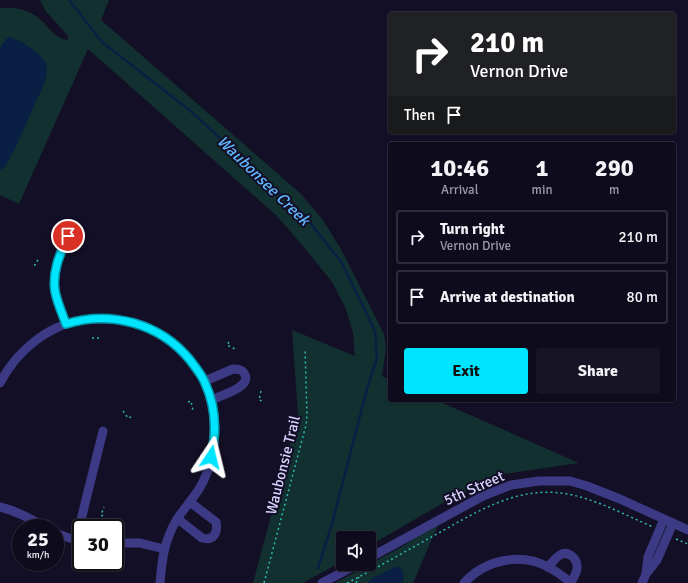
<!DOCTYPE html>
<html lang="en">
<head>
<meta charset="utf-8">
<style>
  body { margin:0; font-family:Signika,sans-serif; background:#171425; color:#f1f3f6; height:100vh; display:flex; flex-direction:column; font-size:15px; white-space:nowrap }
  * { box-sizing:border-box; margin:0 }
  p { font-size:13px; color:#9b9ba3 }
  .icon { flex:none; width:22px; height:22px; fill:none; stroke:currentColor; stroke-width:2; stroke-linecap:round; stroke-linejoin:round }
  .map { position:relative; flex:1; overflow:hidden }
  .drawer { position:absolute; left:388px; top:142px; width:288px; height:260px; display:flex; flex-direction:column; background:#0e0b1c; border-radius:4px; box-shadow:0 1px 3px #0004,0 0 0 1px #2e2b3b }
  .drawer>* { flex:none }
  .banner { position:absolute; left:388px; top:12px; width:288px; height:122px; border-radius:4px; box-shadow:0 1px 3px #0004,0 0 0 1px #2e2b3b; background:#202124; color:#fff; overflow:hidden }
  .tools { position:absolute; left:336px; top:531px; display:grid; gap:8px }
  .tools a { display:grid; place-items:center; width:40px; height:40px; border-radius:4px; background:#0e0b1c; box-shadow:0 1px 3px #0004,0 0 0 1px #2e2b3b; font-size:20px }
  .speed { position:absolute; left:12px; top:519px; display:flex; gap:8px; font-size:20px; font-weight:700; text-align:center }
  .speed>* { display:grid; place-content:center; width:52px; height:52px; border-radius:50%; background:#0e0b1c; box-shadow:0 1px 3px #0004,0 0 0 1px #2e2b3b; line-height:1 }
  .speed small { font-size:10px; font-weight:400 }
  .speed .limit { border:2px solid #111; border-radius:6px; background:#fff; color:#111 }
  .pin { position:absolute; display:grid; place-items:center; width:34px; height:34px; color:#fff; margin:-17px; border:2px solid #fff; border-radius:50%; box-shadow:0 1px 4px #0007 }
  .me { position:absolute; width:44px; margin:-22px; rotate:10deg; stroke-linejoin:round; filter:drop-shadow(0 0 3px #0008) }
  .turn { display:flex; align-items:center; gap:14px; height:84px; padding:0 16px; font-size:18px }
  .turn .icon { width:52px; height:52px; stroke-width:2.5 }
  .turn b { display:block; font-size:28px; line-height:34px }
  .then { display:flex; align-items:center; height:38px; padding:0 16px; background:#0003; gap:8px; font-size:15px }
  .eta { display:flex; justify-content:space-evenly; align-items:center; height:68px; text-align:center }
  .eta b { font-size:24px; font-weight:700; line-height:28px }
  .action { display:flex; gap:8px; margin-top:auto; padding:8px 16px }
  .action a { flex:1; height:46px; border-radius:4px; background:#00e5ff; color:#111; font-size:16px; font-weight:700; line-height:46px; text-align:center }
  .action a+a { background:#171425; color:#f1f3f6 }
  ul { padding:0; list-style:none }
  li { display:flex; align-items:center; gap:12px; height:54px; margin:0 8px 6px; padding:0 8px; border:2px solid #2e2b3b; border-radius:4px }
  li div { flex:1 }
  li b { display:block; font-size:15px }
  li em { font-style:normal }
  .map>svg:first-child { display:block }
  .green { fill:#12302f }
  .water { fill:#0a1f44 }
  .lines { fill:none; stroke-linecap:round; stroke-linejoin:round }
  .stream { stroke:#0a1f44; stroke-width:2.5 }
  .path { stroke:#2fb8b0; stroke-width:1.5; stroke-dasharray:2 3; stroke-linecap:butt }
  .street { stroke:#3d3a85; stroke-width:9 }
  .route-casing { stroke:#0095a6; stroke-width:10 }
  .route { stroke:#00e5ff; stroke-width:7 }
  .labels { text-anchor:middle; stroke-width:4; stroke-linejoin:round; paint-order:stroke }
  .street-label { font-size:15px; fill:#d9d4ff; stroke:#130f26 }
  .water-label { font-size:16px; font-style:italic; fill:#62b6ff; stroke:#130f26 }
</style>
</head>
<body>
<div class="map">
<svg width="688" height="583" viewBox="0 0 688 583">
  <rect width="100%" height="100%" fill="#130f26"/>
  <g class="green">
    <path d="M40,0H109L101,20L301,194L323,220L342,251L384,334L386,348L382,376L390,380V400H436L579,463L504,474L450,499L369,546V538H343V561L303,583H253L298,414L292,330L355,356L353,333L346,309L332,282L307,251L277,216L88,49L19,204L0,195V8C18,7 31,10 44,23C51,30 56,38 67,40L68,38V36L45,10Z"/>
    <polygon points="441,518 413,583 335,583 405,545"/>
  </g>
  <g class="water">
    <path d="M10,37C21,40 45,55 47,67C48,81 38,96 33,108C25,127 17,146 7,164C5,167 3,169 0,170V48L6,39Z"/>
    <path d="M397,566C405,569 404,575 403,583H368L371,579Z"/>
  </g>
  <g class="lines">
    <polyline class="stream" points="69,0 102,42 193,113 260,176 304,215 342,263 375,331 377,358 368,385 332,524 318,568"/>
    <g class="path">
      <polyline points="34,265 35,265 39,258"/>
      <polyline points="92,338 99,338 100,340"/>
      <polyline points="229,342 227,345 235,349"/>
      <polyline points="261,391 259,400 262,401"/>
      <polyline points="188,402 191,401 193,411"/>
      <polyline points="123,411 128,418 131,417"/>
      <polyline points="103,516 101,515 104,507"/>
      <polyline points="676,539 688,544"/>
      <polyline points="264,583 306,425 307,416 305,349"/>
      <path d="M347,583C377,568 406,551 435,535C477,512 517,485 568,494C598,500 625,515 653,527"/>
      <polyline points="356,583 359,577"/>
    </g>
    <g class="street">
      <path d="M66,324C63,315 59,306 56,297C51,275 59,256 68,236"/>
      <path d="M205,381L233,369C237,369 242,369 244,373C254,387 219,396 211,400"/>
      <path d="M0,383C17,350 51,322 90,319C124,317 157,326 181,351C189,359 200,371 205,382C219,413 218,451 203,482C196,496 185,507 177,519C164,541 162,559 160,583"/>
      <path d="M0,507C17,511 31,519 46,528"/>
      <path d="M178,519L202,538C214,541 218,533 216,522L190,502"/>
      <polyline points="55,533 66,537 80,541"/>
      <polyline points="76,540 103,431"/>
      <polyline points="115,543 140,543 164,549"/>
      <polyline points="369,558 483,496 511,485 539,481 570,481 587,486 620,499 688,530"/>
      <path d="M548,567C552,563 555,558 560,555C568,550 578,559 577,568C577,573 573,578 571,583"/>
      <polyline points="646,573 648,557 664,519"/>
      <polyline points="322,583 358,564"/>
      <path d="M464,583C485,560 520,552 548,567C556,571 564,577 571,583"/>
      <polyline points="642,583 646,574 657,560 673,523"/>
    </g>
  </g>
  <g class="lines">
    <defs>
      <path id="route" d="M68,236C60,254 52,271 55,291C57,302 62,313 66,324C110,310 160,323 190,360C195,367 202,375 205,383C216,407 217,431 211,457"/>
    </defs>
    <use href="#route" class="route-casing"/>
    <use href="#route" class="route"/>
  </g>
  <g class="labels">
    <g class="street-label">
      <text transform="translate(283 465) rotate(-76)" y="5">Waubonsie Trail</text>
      <text transform="translate(474 488) rotate(-24)" y="5">5th Street</text>
    </g>
    <g class="water-label">
      <text transform="translate(264 180) rotate(44)" y="6">Waubonsee Creek</text>
    </g>
  </g>
</svg>
<div class="tools">
<a><svg class="icon" aria-label="sound" viewBox="0 0 24 24"><path d="M4 9h4l5-4v14l-5-4H4zM17 9q2 3 0 6"/></svg></a>
</div>
<div class="speed"><div>25<small>km/h</small></div><div class="limit">30</div></div>
<div class="pin" style="left:68px;top:236px;background:#d93025"><svg class="icon" aria-label="arrive" viewBox="0 0 24 24"><path d="M6 21V4h12l-3 4 3 4H6"/></svg></div>
<svg class="me" style="left:211px;top:457px" viewBox="-20 -20 40 40"><path d="M0-17L14 15 0 8-14 15z" fill="#00e5ff" stroke="#fff" stroke-width="4"/></svg>
<div class="banner">
<div class="turn"><svg class="icon" aria-label="right" viewBox="0 0 24 24"><path d="M7 20v-9h11M14 6l5 5-5 5"/></svg><div><b>210 m</b>Vernon Drive</div></div>
<div class="then">Then<svg class="icon" aria-label="arrive" viewBox="0 0 24 24"><path d="M6 21V4h12l-3 4 3 4H6"/></svg></div>
</div>
<section class="drawer">
<div class="eta">
<div><b>10:46</b><p>Arrival</p></div>
<div><b>1</b><p>min</p></div>
<div><b>290</b><p>m</p></div>
</div>
<ul>
<li><svg class="icon" aria-label="right" viewBox="0 0 24 24"><path d="M7 20v-9h11M14 6l5 5-5 5"/></svg><div><b>Turn right</b><p>Vernon Drive</p></div><em>210 m</em></li>
<li><svg class="icon" aria-label="arrive" viewBox="0 0 24 24"><path d="M6 21V4h12l-3 4 3 4H6"/></svg><div><b>Arrive at destination</b></div><em>80 m</em></li>
</ul>
<div class="action"><a>Exit</a><a>Share</a></div>
</section>
</div>
</body>
</html>
